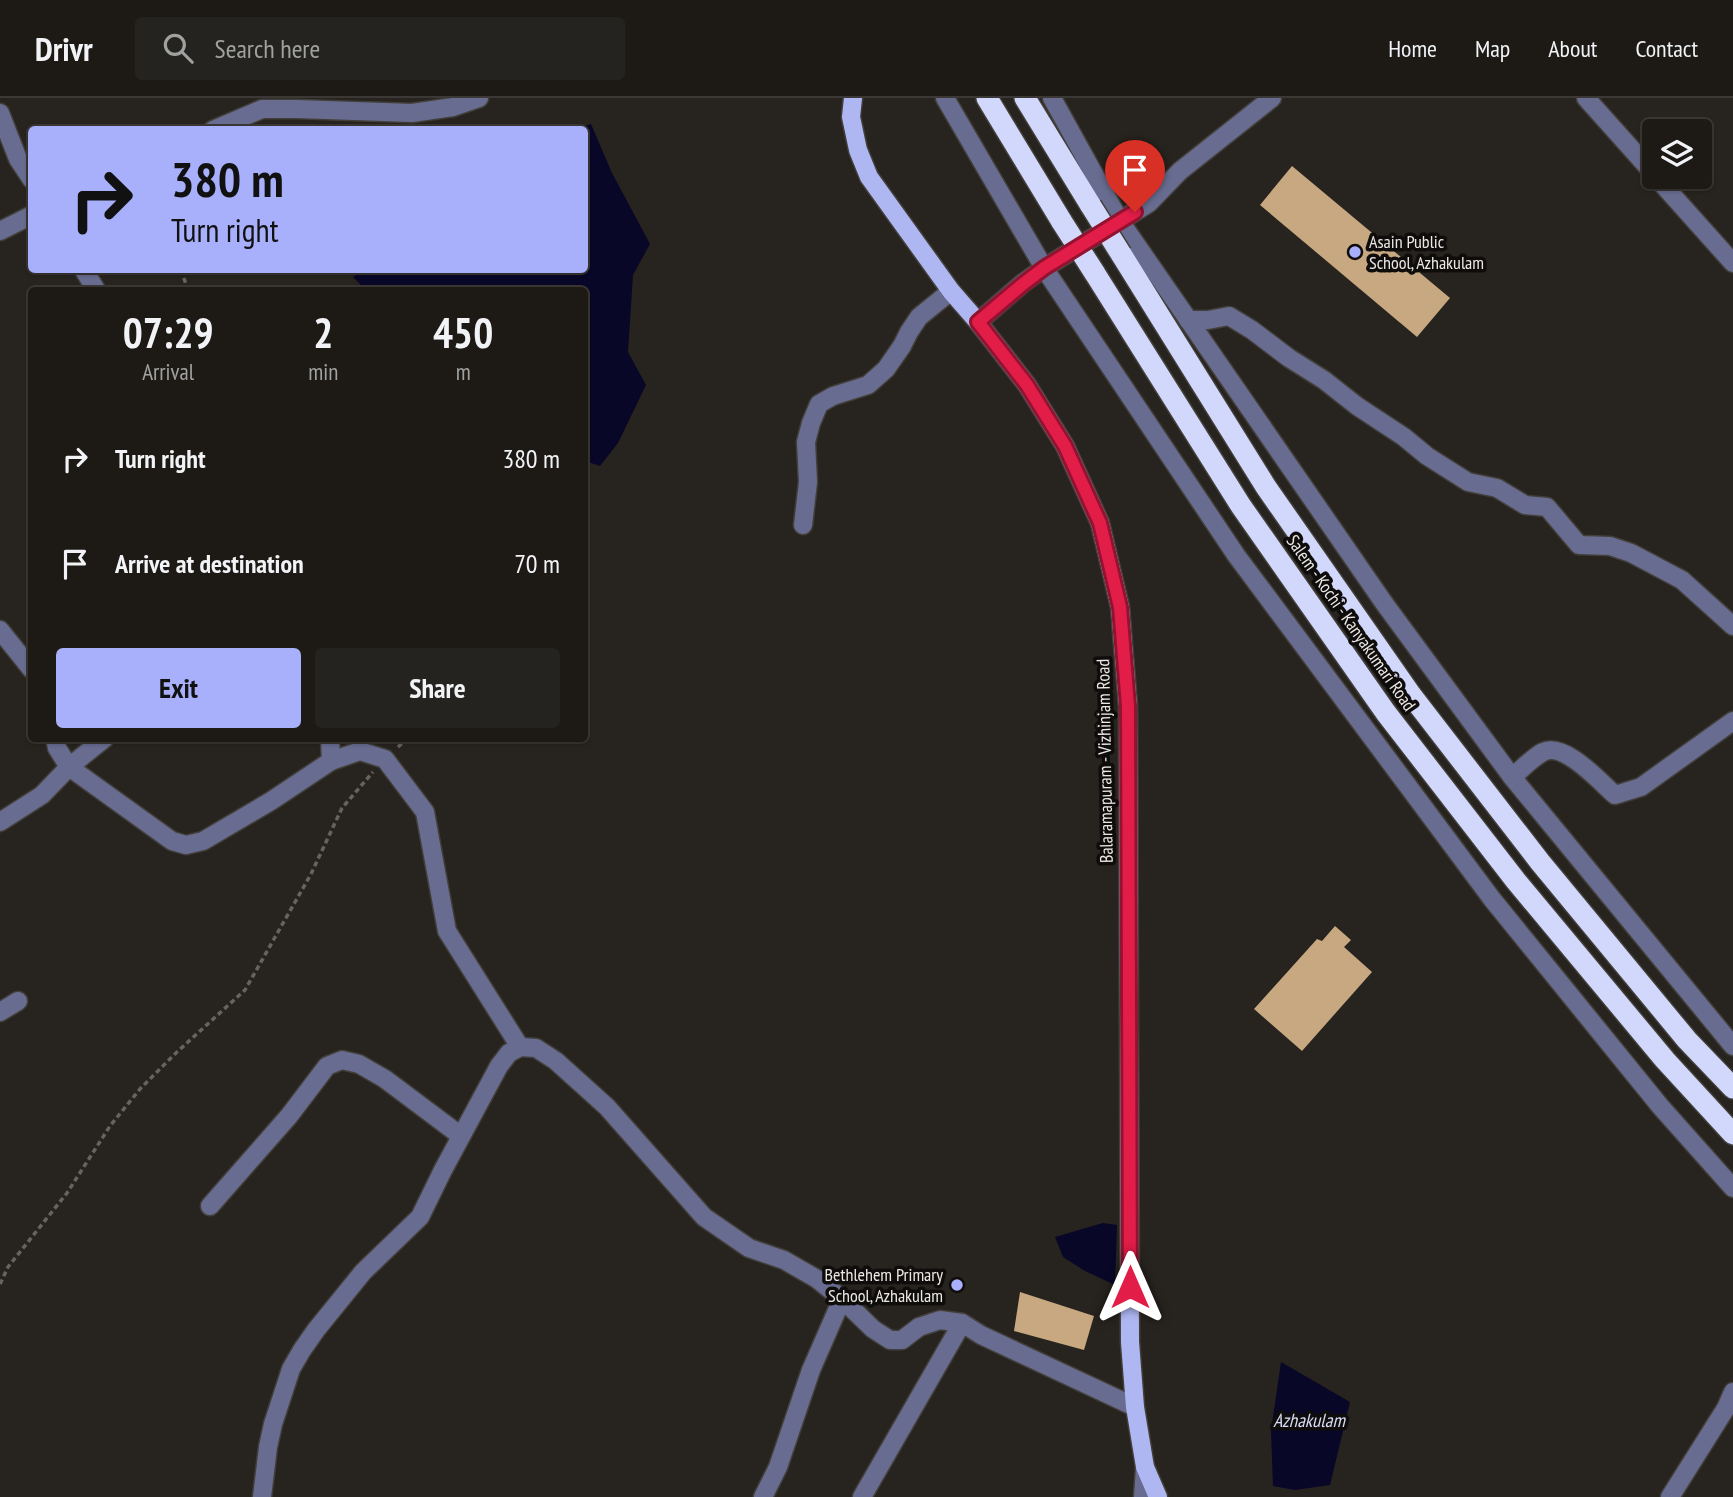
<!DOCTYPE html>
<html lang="en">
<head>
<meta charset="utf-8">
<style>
  body { margin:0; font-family:"PT Sans Narrow",sans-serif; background:#25231f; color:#f1f3f6; height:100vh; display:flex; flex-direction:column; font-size:26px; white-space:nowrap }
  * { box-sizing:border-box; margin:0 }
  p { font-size:23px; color:#a0a1a1 }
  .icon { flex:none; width:38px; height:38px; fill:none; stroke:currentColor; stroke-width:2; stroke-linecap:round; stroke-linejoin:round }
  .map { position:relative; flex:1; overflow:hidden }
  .side { position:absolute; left:28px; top:189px; width:560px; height:455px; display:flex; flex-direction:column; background:#1d1a16; border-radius:7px; box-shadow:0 2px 5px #0004,0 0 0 2px #3b3835 }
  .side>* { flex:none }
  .banner { position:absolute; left:28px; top:28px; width:560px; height:147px; border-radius:7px; box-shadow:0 2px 5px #0004,0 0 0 2px #3b3835; background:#a8b0fc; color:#111; overflow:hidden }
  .buttons { position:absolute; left:1642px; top:21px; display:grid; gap:14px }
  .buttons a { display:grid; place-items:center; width:70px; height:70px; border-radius:7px; background:#1d1a16; box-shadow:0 2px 5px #0004,0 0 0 2px #3b3835; font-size:35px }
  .pin { position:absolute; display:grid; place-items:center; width:60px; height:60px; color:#fff; margin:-72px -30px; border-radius:50% 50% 50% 0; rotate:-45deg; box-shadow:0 0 7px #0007 }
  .pin .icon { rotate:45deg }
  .me { position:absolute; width:77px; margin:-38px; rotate:0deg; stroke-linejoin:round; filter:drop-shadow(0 0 5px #0008) }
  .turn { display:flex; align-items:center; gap:24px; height:147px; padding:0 28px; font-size:32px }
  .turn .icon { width:91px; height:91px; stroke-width:2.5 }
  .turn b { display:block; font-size:49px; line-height:60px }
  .eta { display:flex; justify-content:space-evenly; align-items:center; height:119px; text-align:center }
  .eta b { font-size:42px; font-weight:800; line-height:49px }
  .cta { display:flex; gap:14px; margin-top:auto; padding:14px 28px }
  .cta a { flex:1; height:80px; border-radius:7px; background:#a8b0fc; color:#111; font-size:28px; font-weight:800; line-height:80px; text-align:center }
  .cta a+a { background:#25231f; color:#f1f3f6 }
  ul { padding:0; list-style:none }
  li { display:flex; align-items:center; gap:21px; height:105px; padding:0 28px }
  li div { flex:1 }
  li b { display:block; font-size:26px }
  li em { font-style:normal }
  header { display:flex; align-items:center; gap:42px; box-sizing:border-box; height:98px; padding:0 35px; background:#1d1a16; border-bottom:2px solid #3b3835 }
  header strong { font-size:33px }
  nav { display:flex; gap:38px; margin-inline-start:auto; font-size:24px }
  .search { width:490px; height:63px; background:#25231f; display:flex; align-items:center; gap:18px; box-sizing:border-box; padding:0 24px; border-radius:7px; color:#a0a1a1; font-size:26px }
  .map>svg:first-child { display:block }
  .water { fill:#090728 }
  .building { fill:#c7a880 }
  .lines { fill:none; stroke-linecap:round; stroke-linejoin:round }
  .minor-casing { stroke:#423f3a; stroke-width:21 }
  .major-casing { stroke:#423f3a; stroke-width:21 }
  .highway-casing { stroke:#423f3a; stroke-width:24 }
  .path { stroke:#67635f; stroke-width:3.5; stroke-dasharray:5 3.5; stroke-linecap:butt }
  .minor { stroke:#686c90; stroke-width:18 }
  .major { stroke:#afb7f2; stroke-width:18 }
  .highway { stroke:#d2d8fc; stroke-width:21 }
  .highway-bridge-casing { stroke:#423f3a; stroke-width:24; stroke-linecap:butt }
  .highway-bridge { stroke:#d2d8fc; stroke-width:21 }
  .route-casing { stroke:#92132f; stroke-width:18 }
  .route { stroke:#e11d48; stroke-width:12 }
  .poi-dot { fill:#a8b0fc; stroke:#0f0d0b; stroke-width:2.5 }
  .labels { text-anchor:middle; stroke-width:7; stroke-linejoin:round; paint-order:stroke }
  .poi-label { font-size:18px; fill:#ebe8e5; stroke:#0f0d0b; text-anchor:start }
  .street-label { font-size:18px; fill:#ebe8e5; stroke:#0f0d0b }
  .water-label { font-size:19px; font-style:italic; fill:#d7dbf7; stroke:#0f0d0b }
</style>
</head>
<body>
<header>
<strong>Drivr</strong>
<div class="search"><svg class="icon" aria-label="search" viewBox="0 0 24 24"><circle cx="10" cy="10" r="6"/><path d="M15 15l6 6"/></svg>Search here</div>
<nav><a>Home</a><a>Map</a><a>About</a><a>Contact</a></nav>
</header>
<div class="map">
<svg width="1733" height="1399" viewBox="0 0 1733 1399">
  <rect width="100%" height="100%" fill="#27231e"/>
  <g class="water">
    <polygon points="591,26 612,75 650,146 633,177 628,254 646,287 618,345 600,368 585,363 584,192 366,192 353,179 365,172 584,172 584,32 574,31"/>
    <polygon points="1103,1125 1117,1127 1115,1187 1085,1173 1063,1159 1055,1139"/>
    <polygon points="1281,1264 1350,1304 1330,1387 1295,1392 1273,1388 1271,1333"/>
  </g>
  <g class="building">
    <polygon points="1292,68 1450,200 1417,239 1260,107"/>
    <polygon points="1335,828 1351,842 1344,849 1372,874 1302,953 1254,911 1317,841 1322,843"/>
    <polygon points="1020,1194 1094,1218 1084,1252 1014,1233"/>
  </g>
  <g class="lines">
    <defs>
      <g id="minor">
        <polyline points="945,0 1044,170 1236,457 1492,801 1660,1008 1733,1090"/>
        <polyline points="1052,0 1120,123 1384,505 1512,679 1733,948"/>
        <polyline points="1586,0 1654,76"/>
        <polyline points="0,15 18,61 32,82"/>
        <polyline points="213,32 262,11 297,11 412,15 453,9 479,0"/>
        <polyline points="1656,79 1733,165"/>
        <polyline points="0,133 32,117"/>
        <polyline points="84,172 96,192"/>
        <polyline points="1188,222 1208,222 1229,218 1252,232 1289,260 1324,282 1357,308 1404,339 1427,358 1468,384 1497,390 1525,407 1547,409 1579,447 1610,448 1631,455 1682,482 1733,528"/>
        <polyline points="978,224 1023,185 1044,170 1149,105 1180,73 1272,0"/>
        <polyline points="803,427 808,384 806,344 811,325 819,306 833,298 868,287 886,271 902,248 909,234 919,219 951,193"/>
        <polyline points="0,532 32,572"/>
        <polyline points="55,640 57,650 69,669 172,743 186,747 203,743 271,703 331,663 330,640"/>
        <polyline points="331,663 360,653 385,661 425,714 447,833 520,949"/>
        <path d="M1512,679C1522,671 1532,660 1543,654C1564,643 1600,684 1615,697L1641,689L1733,623"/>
        <polyline points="0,724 42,697 69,669 105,640"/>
        <polyline points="0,914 18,903"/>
        <polyline points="210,1108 289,1018 327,968 342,962 359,966 385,981 461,1038"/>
        <polyline points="262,1399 268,1349 273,1326 291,1271 302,1252 316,1232 363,1174 420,1119 443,1072 499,968 509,955 520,949 536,950 556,963 607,1009 704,1119 749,1150 784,1162 817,1181 842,1201 873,1231 890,1242 902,1242 919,1229 940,1222 962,1225 981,1237 1135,1309"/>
        <polyline points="763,1399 778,1369 811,1272 842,1201"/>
        <polyline points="862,1399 962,1225"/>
        <polyline points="1143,1399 1145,1369"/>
        <polyline points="1670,1399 1726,1310 1733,1294"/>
      </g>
      <polyline id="major" points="853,0 851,19 858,52 869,79 951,193 978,224 1027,287 1065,348 1100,425 1120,509 1128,608 1130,1244 1135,1309 1145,1369 1158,1399"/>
      <g id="highway">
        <polyline points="987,0 1062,124"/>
        <polyline points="1025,0 1091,108"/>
        <polyline points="1121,156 1266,389 1411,597 1540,764 1687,942 1733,990"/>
        <polyline points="1094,174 1241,408 1386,615 1516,783 1665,962 1733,1036"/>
      </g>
    </defs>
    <use href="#minor" class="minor-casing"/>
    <use href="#major" class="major-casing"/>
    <use href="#highway" class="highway-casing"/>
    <g class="path">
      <polyline points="181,172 188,192"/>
      <polyline points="398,649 408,640"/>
      <polyline points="0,1186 8,1169 67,1095 110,1028 140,991 177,954 245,892 311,776 342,710 373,674"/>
    </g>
    <use href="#minor" class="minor"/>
    <use href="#major" class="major"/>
    <use href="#highway" class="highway"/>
    <defs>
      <g id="highway-bridge">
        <polyline points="1091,108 1121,156"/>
        <polyline points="1062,124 1094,174"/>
      </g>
    </defs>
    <use href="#highway-bridge" class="highway-bridge-casing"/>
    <use href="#highway-bridge" class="highway-bridge"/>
  </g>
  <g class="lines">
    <defs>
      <polyline id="route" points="1130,1189 1128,608 1120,509 1100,425 1065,348 1027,287 978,224 1023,186 1044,170 1135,114"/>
    </defs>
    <use href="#route" class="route-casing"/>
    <use href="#route" class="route"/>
  </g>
  <g class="poi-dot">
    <circle cx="1355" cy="154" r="7"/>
    <circle cx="957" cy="1187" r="7"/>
  </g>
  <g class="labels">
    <g class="poi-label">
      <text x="1369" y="150">Asain Public<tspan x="1369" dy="21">School, Azhakulam</tspan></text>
      <text x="943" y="1183" text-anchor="end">Bethlehem Primary<tspan x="943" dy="21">School, Azhakulam</tspan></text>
    </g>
    <g class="street-label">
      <text transform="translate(1351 525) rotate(55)" y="6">Salem - Kochi - Kanyakumari Road</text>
      <text transform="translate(1105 663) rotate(-91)" y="6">Balaramapuram - Vizhinjam Road</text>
    </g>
    <g class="water-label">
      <text x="1309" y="1329">Azhakulam</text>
    </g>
  </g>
</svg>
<div class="buttons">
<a><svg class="icon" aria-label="layers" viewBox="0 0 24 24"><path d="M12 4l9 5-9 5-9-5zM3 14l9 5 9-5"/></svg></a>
</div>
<div class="pin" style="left:1135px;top:114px;background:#d93025"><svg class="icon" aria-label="arrive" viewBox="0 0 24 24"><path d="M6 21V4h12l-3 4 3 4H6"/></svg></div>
<svg class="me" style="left:1130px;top:1189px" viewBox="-20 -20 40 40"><path d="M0-17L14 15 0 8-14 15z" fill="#e11d48" stroke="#fff" stroke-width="4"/></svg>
<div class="banner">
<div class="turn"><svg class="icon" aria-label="right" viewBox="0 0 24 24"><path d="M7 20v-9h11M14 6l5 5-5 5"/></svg><div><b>380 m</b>Turn right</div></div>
</div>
<section class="side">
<div class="eta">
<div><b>07:29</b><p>Arrival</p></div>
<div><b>2</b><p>min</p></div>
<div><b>450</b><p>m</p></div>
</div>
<ul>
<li><svg class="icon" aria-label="right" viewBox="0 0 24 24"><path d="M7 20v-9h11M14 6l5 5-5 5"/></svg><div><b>Turn right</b></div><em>380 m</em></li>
<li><svg class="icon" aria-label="arrive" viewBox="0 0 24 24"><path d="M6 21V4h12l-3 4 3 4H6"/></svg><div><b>Arrive at destination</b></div><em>70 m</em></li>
</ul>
<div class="cta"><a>Exit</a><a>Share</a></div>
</section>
</div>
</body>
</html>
